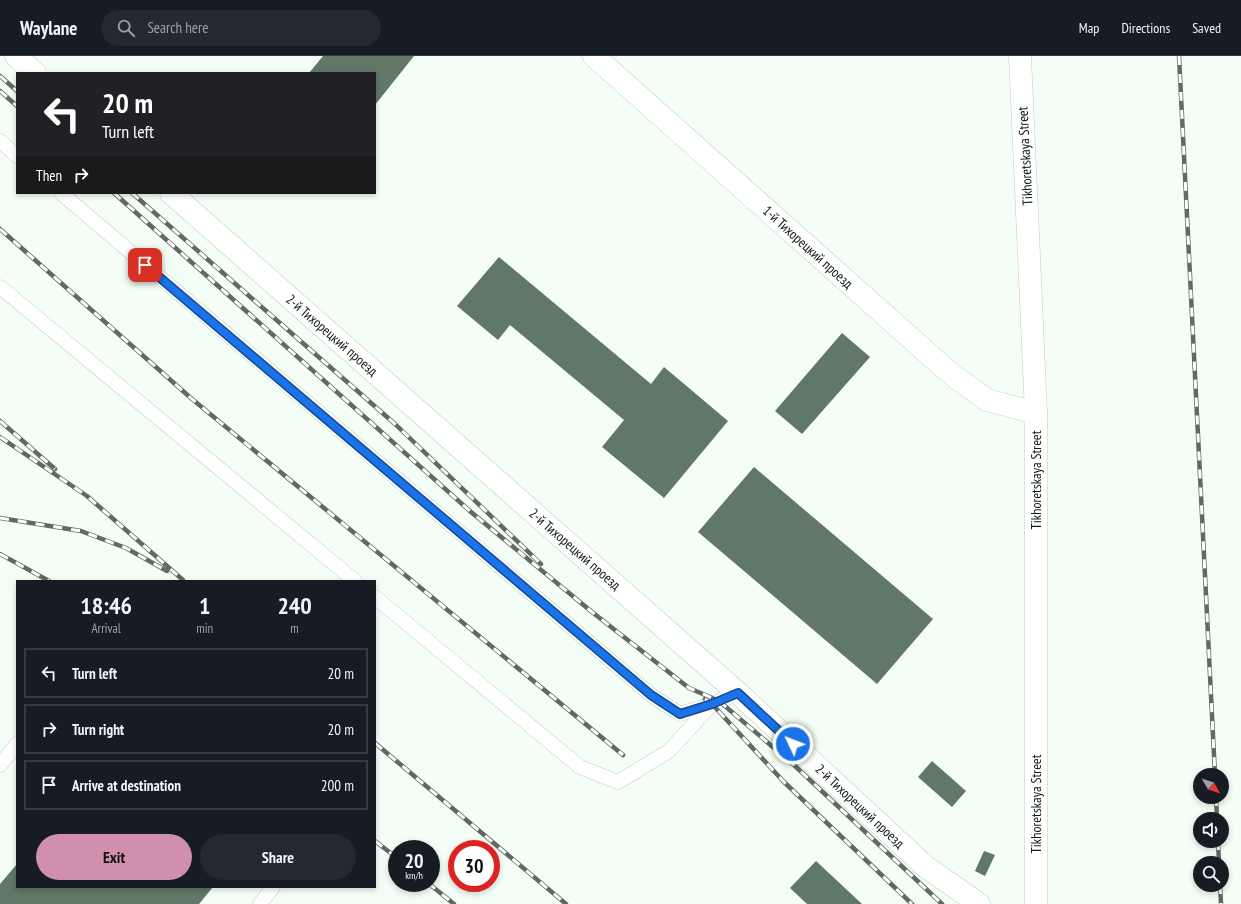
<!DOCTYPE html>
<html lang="en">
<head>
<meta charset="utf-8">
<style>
  body { margin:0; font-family:"PT Sans Narrow",sans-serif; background:#242831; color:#f1f3f6; height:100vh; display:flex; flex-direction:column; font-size:15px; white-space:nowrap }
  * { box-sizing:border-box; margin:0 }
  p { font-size:13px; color:#9ea1a6 }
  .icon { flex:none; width:22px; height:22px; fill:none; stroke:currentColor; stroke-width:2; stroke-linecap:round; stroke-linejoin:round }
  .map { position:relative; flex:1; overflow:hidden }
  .panel { position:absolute; left:16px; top:524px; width:360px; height:308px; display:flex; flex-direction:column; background:#171b24; border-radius:0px; box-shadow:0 2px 6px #0003 }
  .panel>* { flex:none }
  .hud { position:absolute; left:16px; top:16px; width:360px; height:122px; border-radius:0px; box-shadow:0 2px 6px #0003; background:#202124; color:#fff; overflow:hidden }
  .needle { width:26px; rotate:129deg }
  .controls { position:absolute; left:1193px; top:712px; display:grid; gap:8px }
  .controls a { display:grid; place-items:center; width:36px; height:36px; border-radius:50%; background:#171b24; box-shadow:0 2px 6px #0003; font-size:20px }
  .speed { position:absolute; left:388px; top:784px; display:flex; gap:8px; font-size:20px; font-weight:700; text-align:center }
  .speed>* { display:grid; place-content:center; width:52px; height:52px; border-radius:50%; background:#171b24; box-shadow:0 2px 6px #0003; line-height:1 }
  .speed small { font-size:10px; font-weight:400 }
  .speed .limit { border:6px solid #d22; background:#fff; color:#111 }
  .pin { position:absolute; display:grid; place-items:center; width:34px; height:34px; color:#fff; margin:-17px; border-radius:8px; box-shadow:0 2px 6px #0006 }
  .me { position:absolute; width:44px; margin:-22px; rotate:313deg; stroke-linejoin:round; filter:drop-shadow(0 0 3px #0008) }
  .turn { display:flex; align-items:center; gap:14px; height:84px; padding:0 20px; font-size:18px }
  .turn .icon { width:52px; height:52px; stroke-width:2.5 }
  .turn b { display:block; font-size:28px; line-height:34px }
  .then { display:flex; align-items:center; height:38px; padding:0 20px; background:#0003; gap:8px; font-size:15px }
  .eta { display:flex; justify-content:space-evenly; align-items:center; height:68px; text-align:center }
  .eta b { font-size:24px; font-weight:700; line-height:28px }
  .action { display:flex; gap:8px; margin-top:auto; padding:8px 20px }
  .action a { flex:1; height:46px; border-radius:24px; background:#d08fac; color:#111; font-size:16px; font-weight:700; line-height:46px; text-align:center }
  .action a+a { background:#242831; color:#f1f3f6 }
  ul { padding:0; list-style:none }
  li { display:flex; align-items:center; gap:12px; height:50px; margin:0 8px 6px; padding:0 12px; border:2px solid #363941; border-radius:0px }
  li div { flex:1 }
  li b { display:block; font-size:15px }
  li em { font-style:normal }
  header { display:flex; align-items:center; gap:24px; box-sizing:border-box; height:56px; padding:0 20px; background:#171b24; border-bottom:1px solid #363941 }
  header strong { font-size:19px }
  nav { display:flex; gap:22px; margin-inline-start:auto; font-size:14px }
  .search { width:280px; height:36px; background:#242831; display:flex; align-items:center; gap:10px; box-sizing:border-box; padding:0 14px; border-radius:22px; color:#9ea1a6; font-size:15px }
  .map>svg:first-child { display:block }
  .building { fill:#617767 }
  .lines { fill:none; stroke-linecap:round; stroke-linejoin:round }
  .lane-casing { stroke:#b9d1bf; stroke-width:15 }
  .street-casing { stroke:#b9d1bf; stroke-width:23 }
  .secondary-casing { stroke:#b9d1bf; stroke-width:23 }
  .lane { stroke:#fff; stroke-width:14 }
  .street { stroke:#fff; stroke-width:22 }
  .secondary { stroke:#fff; stroke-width:22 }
  .rail-casing { stroke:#606a63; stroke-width:4.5 }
  .rail { stroke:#fff; stroke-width:3; stroke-dasharray:9; stroke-linecap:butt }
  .route-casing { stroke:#114b97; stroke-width:10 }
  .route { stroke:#1a73e8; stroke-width:7 }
  .labels { text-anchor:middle; stroke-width:3.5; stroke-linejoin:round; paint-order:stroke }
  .street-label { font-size:14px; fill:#111a14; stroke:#fff }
</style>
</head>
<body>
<header>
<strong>Waylane</strong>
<div class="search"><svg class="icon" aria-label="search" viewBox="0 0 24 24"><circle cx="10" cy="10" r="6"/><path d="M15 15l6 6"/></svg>Search here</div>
<nav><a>Map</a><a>Directions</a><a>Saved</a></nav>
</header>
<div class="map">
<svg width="1241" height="848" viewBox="0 0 1241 848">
  <rect width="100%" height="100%" fill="#f4fef7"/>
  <g class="building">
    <polygon points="323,0 414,0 375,49 375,17 309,17"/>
    <polygon points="499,201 651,328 664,311 728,365 664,442 602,391 624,364 510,269 498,284 457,250"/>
    <polygon points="842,277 870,301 802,378 775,355"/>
    <polygon points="754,411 933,563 877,628 698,476"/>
    <polygon points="932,705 966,735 952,751 918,721"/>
    <polygon points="984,795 995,799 985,820 975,815"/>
    <polygon points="816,805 862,848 807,848 790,832"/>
    <polygon points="17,808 17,831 213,831 199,848 0,848 0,828"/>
  </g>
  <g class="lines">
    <defs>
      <g id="lane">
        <polyline points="0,85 17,100"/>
        <polyline points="61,137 651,639 680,658 712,648 738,637"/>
        <polyline points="0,231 355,525"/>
        <polyline points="375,541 580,711 618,726 669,695 712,648"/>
        <polyline points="0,709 17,688"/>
        <polyline points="260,848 273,831"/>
      </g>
      <g id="street">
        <polyline points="16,0 35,17"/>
        <polyline points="594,0 951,318 987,344 1036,357"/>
        <polyline points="171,137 738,637 926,811 979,848"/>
      </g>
      <polyline id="secondary" points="1020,0 1036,357 1036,848"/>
    </defs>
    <use href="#lane" class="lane-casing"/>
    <use href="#street" class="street-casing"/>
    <use href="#secondary" class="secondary-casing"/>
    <use href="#lane" class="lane"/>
    <use href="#street" class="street"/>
    <use href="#secondary" class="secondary"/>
    <defs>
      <g id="rail">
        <polyline points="1179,0 1215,719"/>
        <polyline points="0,20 17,35"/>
        <polyline points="0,35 17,50"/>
        <polyline points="114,137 471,456 592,556 689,632 719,645 794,709 942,848"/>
        <polyline points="132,137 395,368 541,508"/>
        <polyline points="0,173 192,343 623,699"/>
        <polyline points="0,365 55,413"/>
        <polyline points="0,381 87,440 183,524"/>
        <polyline points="0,462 81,475 126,492 167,515"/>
        <polyline points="0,498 49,525"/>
        <polyline points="705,643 712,648 784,726 912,848"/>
        <polyline points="375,687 566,848"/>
        <polyline points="1216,741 1217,763"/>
        <polyline points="375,785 397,802"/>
        <polyline points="1218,785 1219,807"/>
        <polyline points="428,827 454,848"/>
        <polyline points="1220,829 1221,848"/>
      </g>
    </defs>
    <use href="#rail" class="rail-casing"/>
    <use href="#rail" class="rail"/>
  </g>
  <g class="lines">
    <defs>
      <polyline id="route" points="145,209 651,639 680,658 712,648 738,637 793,688"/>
    </defs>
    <use href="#route" class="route-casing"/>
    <use href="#route" class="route"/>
  </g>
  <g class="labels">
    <g class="street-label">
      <text transform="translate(1025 100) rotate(-93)" y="5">Tikhoretskaya Street</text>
      <text transform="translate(808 191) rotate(42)" y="5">1-й Тихорецкий проезд</text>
      <text transform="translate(332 279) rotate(41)" y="5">2-й Тихорецкий проезд</text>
      <text transform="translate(1036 424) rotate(-90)" y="5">Tikhoretskaya Street</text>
      <text transform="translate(575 493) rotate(41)" y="5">2-й Тихорецкий проезд</text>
      <text transform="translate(1036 748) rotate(-90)" y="5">Tikhoretskaya Street</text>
      <text transform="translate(860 750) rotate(43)" y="5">2-й Тихорецкий проезд</text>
    </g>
  </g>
</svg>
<div class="controls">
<a><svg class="needle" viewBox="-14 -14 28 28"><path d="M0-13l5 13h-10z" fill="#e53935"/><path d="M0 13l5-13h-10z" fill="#9ea1a6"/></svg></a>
<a><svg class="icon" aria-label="sound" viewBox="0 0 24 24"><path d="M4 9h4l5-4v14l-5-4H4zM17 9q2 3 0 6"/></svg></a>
<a><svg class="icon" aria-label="search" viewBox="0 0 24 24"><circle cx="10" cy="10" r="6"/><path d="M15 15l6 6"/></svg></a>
</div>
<div class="speed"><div>20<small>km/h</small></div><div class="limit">30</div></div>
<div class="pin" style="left:145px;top:209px;background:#d93025"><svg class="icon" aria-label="arrive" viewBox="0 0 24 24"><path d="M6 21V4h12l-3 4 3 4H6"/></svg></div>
<svg class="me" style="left:793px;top:688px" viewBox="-20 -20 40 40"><circle r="17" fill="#1a73e8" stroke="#fff" stroke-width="3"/><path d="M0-11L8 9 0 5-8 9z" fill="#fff"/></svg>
<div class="hud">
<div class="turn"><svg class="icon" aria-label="left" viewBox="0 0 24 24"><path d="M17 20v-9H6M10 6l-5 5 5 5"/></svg><div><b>20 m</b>Turn left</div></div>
<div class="then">Then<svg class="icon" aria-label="right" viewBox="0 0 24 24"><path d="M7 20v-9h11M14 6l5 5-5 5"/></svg></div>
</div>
<section class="panel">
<div class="eta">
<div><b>18:46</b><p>Arrival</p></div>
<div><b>1</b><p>min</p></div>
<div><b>240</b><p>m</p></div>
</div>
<ul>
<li><svg class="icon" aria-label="left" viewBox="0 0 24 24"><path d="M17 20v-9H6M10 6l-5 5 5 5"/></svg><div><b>Turn left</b></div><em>20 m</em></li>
<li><svg class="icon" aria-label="right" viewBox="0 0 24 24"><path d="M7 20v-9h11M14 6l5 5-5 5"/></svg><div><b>Turn right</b></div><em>20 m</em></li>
<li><svg class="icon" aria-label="arrive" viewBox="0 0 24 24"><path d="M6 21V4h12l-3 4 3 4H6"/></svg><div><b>Arrive at destination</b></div><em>200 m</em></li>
</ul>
<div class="action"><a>Exit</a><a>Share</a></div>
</section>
</div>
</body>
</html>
